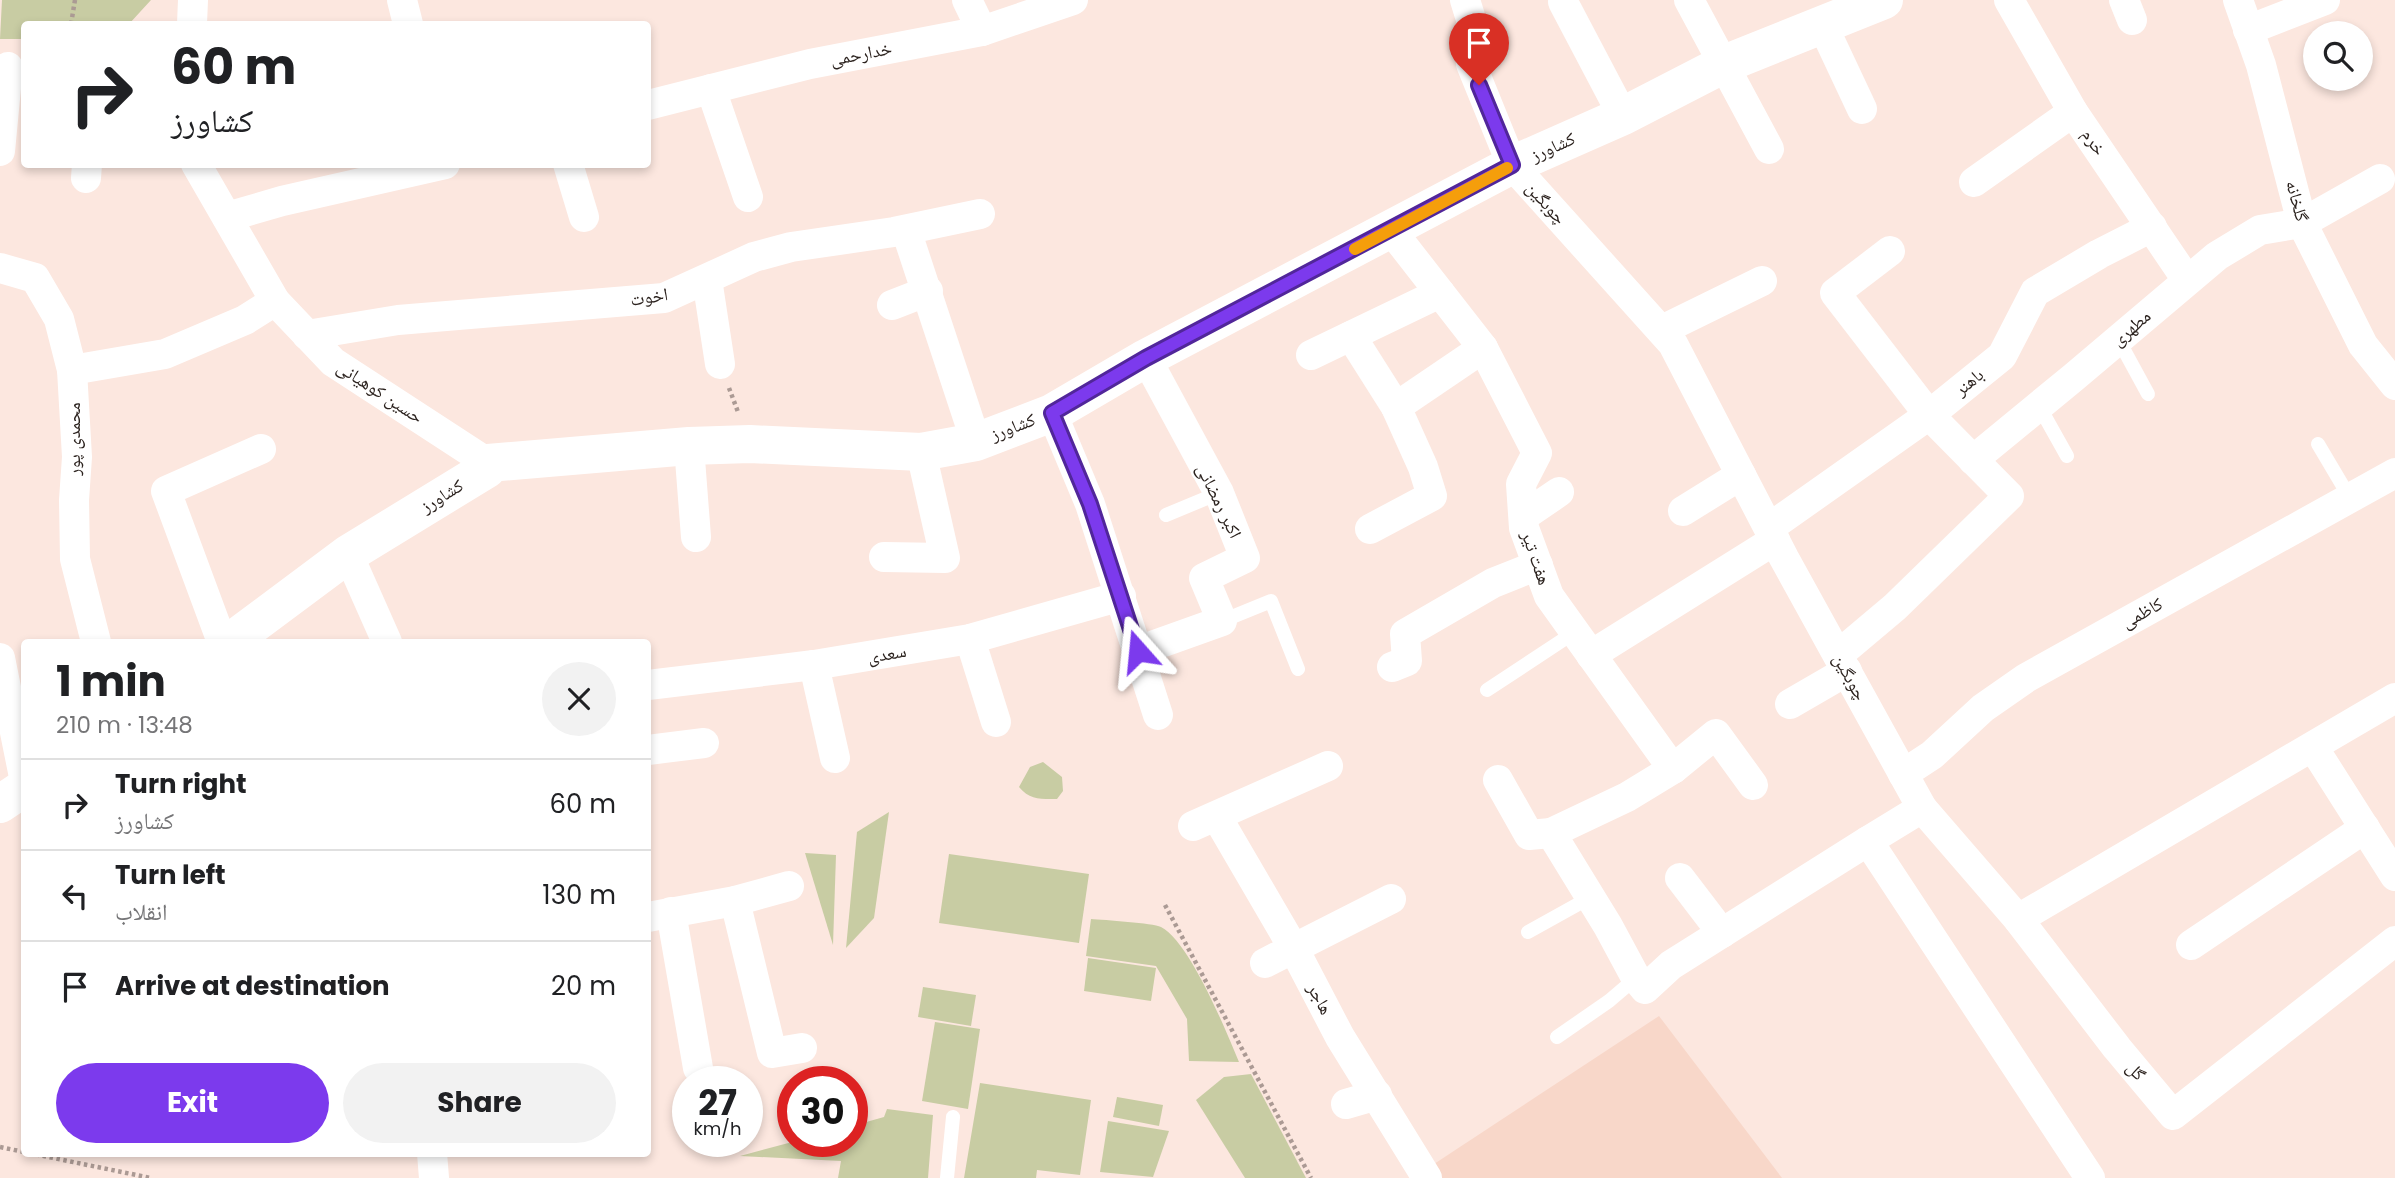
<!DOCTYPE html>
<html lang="en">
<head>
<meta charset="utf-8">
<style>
  body { margin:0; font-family:Poppins,"Noto Naskh Arabic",sans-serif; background:#f2f2f2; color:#202124; height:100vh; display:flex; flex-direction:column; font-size:26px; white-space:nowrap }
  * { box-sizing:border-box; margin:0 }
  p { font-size:23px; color:#757577 }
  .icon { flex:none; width:38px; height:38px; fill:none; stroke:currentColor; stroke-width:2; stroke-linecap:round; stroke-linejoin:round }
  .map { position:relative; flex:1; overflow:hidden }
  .sheet { position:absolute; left:21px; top:639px; width:630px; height:518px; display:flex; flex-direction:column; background:#fff; border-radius:7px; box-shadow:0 4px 10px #0003 }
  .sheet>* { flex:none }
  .guide { position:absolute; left:21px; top:21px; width:630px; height:147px; border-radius:7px; box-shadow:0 4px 10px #0003; background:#fff; color:#202124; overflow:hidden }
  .fabs { position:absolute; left:2303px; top:21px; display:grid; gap:14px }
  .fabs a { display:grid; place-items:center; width:70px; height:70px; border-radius:50%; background:#fff; box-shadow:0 4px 10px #0003; font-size:35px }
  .speed { position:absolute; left:672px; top:1066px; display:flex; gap:14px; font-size:35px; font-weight:700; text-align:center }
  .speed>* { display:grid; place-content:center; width:91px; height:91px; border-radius:50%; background:#fff; box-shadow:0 4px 10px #0003; line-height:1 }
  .speed small { font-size:18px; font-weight:400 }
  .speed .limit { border:10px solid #d22; background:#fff; color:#111 }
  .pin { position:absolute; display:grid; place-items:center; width:60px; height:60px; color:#fff; margin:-72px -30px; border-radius:50% 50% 50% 0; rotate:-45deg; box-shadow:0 0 7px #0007 }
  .pin .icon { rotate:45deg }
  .me { position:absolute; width:77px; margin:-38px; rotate:342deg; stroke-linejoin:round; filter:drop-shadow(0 0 5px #0008) }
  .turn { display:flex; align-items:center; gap:24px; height:147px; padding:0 35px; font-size:32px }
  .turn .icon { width:91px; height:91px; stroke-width:2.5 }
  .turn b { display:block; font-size:49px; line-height:60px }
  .round { display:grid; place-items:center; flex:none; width:74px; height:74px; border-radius:37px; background:#f2f2f2 }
  .overview { display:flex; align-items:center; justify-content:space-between; height:119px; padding:0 35px }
  h1 { font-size:42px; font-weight:700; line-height:52px }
  .primary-button { display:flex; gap:14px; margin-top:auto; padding:14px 35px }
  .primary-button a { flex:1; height:80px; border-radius:42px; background:#7c3aed; color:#fff; font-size:28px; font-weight:700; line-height:80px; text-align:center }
  .primary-button a+a { background:#f2f2f2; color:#202124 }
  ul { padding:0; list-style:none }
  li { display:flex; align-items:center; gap:21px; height:91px; padding:0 35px; border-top:2px solid #e0e0e0 }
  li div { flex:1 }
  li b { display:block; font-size:26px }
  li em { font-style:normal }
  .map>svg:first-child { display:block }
  .built { fill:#f8d7c9 }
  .green { fill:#c8cca3 }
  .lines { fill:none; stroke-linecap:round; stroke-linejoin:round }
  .path { stroke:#ab9a94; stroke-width:4.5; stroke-dasharray:3.5 3.5; stroke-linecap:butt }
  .lane { stroke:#fff; stroke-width:14 }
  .street { stroke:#fff; stroke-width:30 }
  .secondary { stroke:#fff; stroke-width:38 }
  .route-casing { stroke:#51269a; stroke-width:18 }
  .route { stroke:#7c3aed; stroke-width:12 }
  .slow { stroke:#f59e0b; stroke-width:12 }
  .labels { text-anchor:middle; stroke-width:5; stroke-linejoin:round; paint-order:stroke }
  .street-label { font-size:18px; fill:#2b221e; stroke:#fff }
</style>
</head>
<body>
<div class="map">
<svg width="2395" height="1178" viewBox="0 0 2395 1178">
  <rect width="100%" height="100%" fill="#fce7df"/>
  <polygon class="built" points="1659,1016 1782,1178 1439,1178 1431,1166"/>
  <g class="green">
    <polygon points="2,0 151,0 129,24 24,24 24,39 0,39"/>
    <path d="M1043,762L1062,777L1063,791L1057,799C1040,799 1030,800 1019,787L1030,767Z"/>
    <polygon points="889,812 874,918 846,948 857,832"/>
    <polygon points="805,853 836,855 833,945"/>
    <polygon points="949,854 1089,874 1079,943 939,923"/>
    <path d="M1091,919C1104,920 1153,923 1161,927C1190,942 1226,1031 1239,1062L1189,1061L1187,1019L1156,966L1086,956Z"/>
    <polygon points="1088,958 1156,968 1151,1001 1084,991"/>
    <polygon points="923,987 976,995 971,1026 918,1017"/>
    <polygon points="935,1022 980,1029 968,1109 922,1101"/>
    <polygon points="1251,1074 1306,1178 1245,1178 1196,1100 1224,1077"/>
    <polygon points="980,1083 1091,1100 1080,1175 1037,1170 1036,1178 964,1178"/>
    <polygon points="1117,1097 1163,1105 1159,1126 1113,1117"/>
    <polygon points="887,1109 933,1115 928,1178 838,1178 841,1161 740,1156 796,1141 852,1141 852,1126 884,1117"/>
    <polygon points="1108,1121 1169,1131 1153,1177 1100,1172"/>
  </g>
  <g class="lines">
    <g class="path">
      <polyline points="71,24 75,0"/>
      <polyline points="729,388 738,412"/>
      <polyline points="1165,905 1311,1178"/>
      <polyline points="0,1147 24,1152"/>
      <polyline points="29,1153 151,1178"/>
    </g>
    <g class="lane">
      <polyline points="2118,339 2148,394"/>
      <polyline points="2039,406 2067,456"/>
      <polyline points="2318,444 2350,498"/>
      <polyline points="1166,515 1219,493"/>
      <polyline points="1222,621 1271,601 1298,669"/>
      <polyline points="1487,690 1575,632"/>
      <polyline points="1528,932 1591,897"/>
      <polyline points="1557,1037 1609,1001 1636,978"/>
      <polyline points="947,1178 953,1117"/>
    </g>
    <g class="street">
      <polyline points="402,0 408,24"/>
      <polyline points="967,0 982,31"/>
      <polyline points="1465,0 1474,29 1471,64 1512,165 1673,344 1784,558 1922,808 1868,841 2090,1178"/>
      <polyline points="1689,0 1769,149"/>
      <polyline points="2009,0 2073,112 2187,280"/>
      <polyline points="2124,0 2132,20"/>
      <polyline points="2238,0 2261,65 2302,223 2363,345 2395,385"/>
      <polyline points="1563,2 1623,116"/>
      <polyline points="192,24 193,0"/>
      <polyline points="1823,26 1862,109"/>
      <polyline points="2248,30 2325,0"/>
      <polyline points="711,89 748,197"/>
      <polyline points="648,105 810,64 982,31 1073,0"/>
      <polyline points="0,151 8,67"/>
      <polyline points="196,164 275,301 333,362 488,463"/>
      <polyline points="568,164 584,217"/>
      <polyline points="86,178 87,164"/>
      <polyline points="1974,182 2073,112"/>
      <polyline points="227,217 282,201 445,164"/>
      <polyline points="906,230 976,442"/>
      <polyline points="1391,230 1483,348 1537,453 1521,484 1524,528 1549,596 1673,769"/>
      <polyline points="0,268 35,278 59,319 72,370 77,457 74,500 75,559 96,642"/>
      <polyline points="707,279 720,364"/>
      <polyline points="892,305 928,291"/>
      <polyline points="1662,330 1762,281"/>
      <polyline points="307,335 398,320 664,298 754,257 791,247 894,232 980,214"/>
      <polyline points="1351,336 1396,407 1423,467 1432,496 1370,529"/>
      <polyline points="1311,355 1440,293"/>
      <polyline points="72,370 165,354 245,320 275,301"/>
      <polyline points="1396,407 1483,348"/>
      <polyline points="1052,413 1090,504 1158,715"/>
      <polyline points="689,446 696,537"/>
      <polyline points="1973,460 2074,377 2217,256 2260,230 2302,223 2380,179"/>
      <polyline points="1683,511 1741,475"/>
      <polyline points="1524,516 1559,492"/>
      <polyline points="1769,528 1929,415 2002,356 2035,292 2099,254 2152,227"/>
      <polyline points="348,554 387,642"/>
      <polyline points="884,557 945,558 921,452"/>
      <polyline points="970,639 996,722"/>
      <polyline points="222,642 166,491 261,449"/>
      <polyline points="1138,651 1222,621 1204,578 1245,558 1219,493 1146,358"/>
      <polyline points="1591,655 1775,540"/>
      <polyline points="1838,655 1895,607 2009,496 1929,415 1835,293 1890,251"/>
      <polyline points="0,658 24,777"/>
      <polyline points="814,665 835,758"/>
      <polyline points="1392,667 1407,661 1405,634 1493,583 1538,565"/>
      <polyline points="648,685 814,665 970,639 1121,596"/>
      <polyline points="1790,704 1847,671"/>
      <polyline points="2313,747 2395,876"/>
      <polyline points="648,750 704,743"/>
      <polyline points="1903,774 1932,755 1983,708 2026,678 2395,473"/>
      <polyline points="1498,780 1529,835 1551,833"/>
      <polyline points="1753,785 1716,734 1673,769 1627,797 1551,833 1608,926 1636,978 1645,989 1671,965 1868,841"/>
      <polyline points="1922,808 2018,919 2117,1048 2173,1115 2395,941"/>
      <polyline points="1217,817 1294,949 1340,1037 1427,1178"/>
      <polyline points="1193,826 1328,766"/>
      <polyline points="1680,878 1722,933"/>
      <polyline points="735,901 772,1053 802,1048"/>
      <polyline points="671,912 698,1068"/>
      <polyline points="648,917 735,901 789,886"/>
      <polyline points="2018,919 2395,698"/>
      <polyline points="2191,945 2365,828"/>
      <polyline points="1265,963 1391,899"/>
      <polyline points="1346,1104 1377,1095"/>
      <polyline points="432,1153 434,1178"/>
    </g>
    <g class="secondary">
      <polyline points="230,642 348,554 487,469 488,463 689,446 750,444 921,452 976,442 1052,413 1146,358 1512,165 1623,116 1722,65 1884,0"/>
      <polyline points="0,804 24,788"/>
    </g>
  </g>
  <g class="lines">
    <defs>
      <polyline id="route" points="1138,651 1090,504 1052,413 1146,358 1512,165 1479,85"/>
    </defs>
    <use href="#route" class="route-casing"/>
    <use href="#route" class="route"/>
    <polyline class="slow" points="1355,249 1507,168"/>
  </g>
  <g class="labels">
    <g class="street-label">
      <text transform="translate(861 54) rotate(-11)" y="6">خدارحمی</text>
      <text transform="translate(2094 142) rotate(56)" y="6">خرم</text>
      <text transform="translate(1553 147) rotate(-24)" y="6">کشاورز</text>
      <text transform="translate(2297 201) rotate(75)" y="6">گلخانه</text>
      <text transform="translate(1546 203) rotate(48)" y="6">چوبگین</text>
      <text transform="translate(649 297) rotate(-9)" y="6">اخوت</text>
      <text transform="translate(2131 328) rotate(-41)" y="6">مطهری</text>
      <text transform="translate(1969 382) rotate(-39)" y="6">باهنر</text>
      <text transform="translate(380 392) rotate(33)" y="6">حسین کوهیانی</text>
      <text transform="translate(1013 427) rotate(-21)" y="6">کشاورز</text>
      <text transform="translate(74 439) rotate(-90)" y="6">محمدی پور</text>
      <text transform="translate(442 496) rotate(-32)" y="6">کشاورز</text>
      <text transform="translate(1219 501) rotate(64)" y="6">اکبر رمضانی</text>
      <text transform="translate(1536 558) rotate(71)" y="6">هفت تیر</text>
      <text transform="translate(2142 613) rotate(-29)" y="6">کاظمی</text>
      <text transform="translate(887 654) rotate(-10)" y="6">سعدی</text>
      <text transform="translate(1850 677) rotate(61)" y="6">چوبگین</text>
      <text transform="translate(1320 999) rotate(62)" y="6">هاجر</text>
      <text transform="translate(2136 1071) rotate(50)" y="6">گل</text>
    </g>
  </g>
</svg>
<div class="fabs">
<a><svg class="icon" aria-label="search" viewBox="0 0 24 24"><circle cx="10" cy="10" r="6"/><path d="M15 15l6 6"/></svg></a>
</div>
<div class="speed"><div>27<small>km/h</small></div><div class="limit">30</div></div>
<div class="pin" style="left:1479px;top:85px;background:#d93025"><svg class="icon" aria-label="arrive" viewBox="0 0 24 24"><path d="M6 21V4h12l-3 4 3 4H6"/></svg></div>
<svg class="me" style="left:1138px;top:651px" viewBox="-20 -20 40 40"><path d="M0-17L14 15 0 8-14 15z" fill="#7c3aed" stroke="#fff" stroke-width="4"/></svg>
<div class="guide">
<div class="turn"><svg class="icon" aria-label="right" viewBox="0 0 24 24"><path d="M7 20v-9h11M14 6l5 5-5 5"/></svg><div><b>60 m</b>کشاورز</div></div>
</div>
<section class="sheet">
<div class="overview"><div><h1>1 min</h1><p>210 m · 13:48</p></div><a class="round"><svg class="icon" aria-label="close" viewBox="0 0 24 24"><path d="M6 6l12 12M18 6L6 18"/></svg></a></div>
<ul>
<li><svg class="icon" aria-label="right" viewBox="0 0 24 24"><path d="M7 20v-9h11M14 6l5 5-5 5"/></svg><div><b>Turn right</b><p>کشاورز</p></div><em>60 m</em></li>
<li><svg class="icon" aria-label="left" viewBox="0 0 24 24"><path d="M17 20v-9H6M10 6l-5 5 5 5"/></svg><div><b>Turn left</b><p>انقلاب</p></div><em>130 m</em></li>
<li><svg class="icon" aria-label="arrive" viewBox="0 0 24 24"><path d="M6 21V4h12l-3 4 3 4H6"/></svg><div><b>Arrive at destination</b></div><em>20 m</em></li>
</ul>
<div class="primary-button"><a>Exit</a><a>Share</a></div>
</section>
</div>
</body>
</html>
